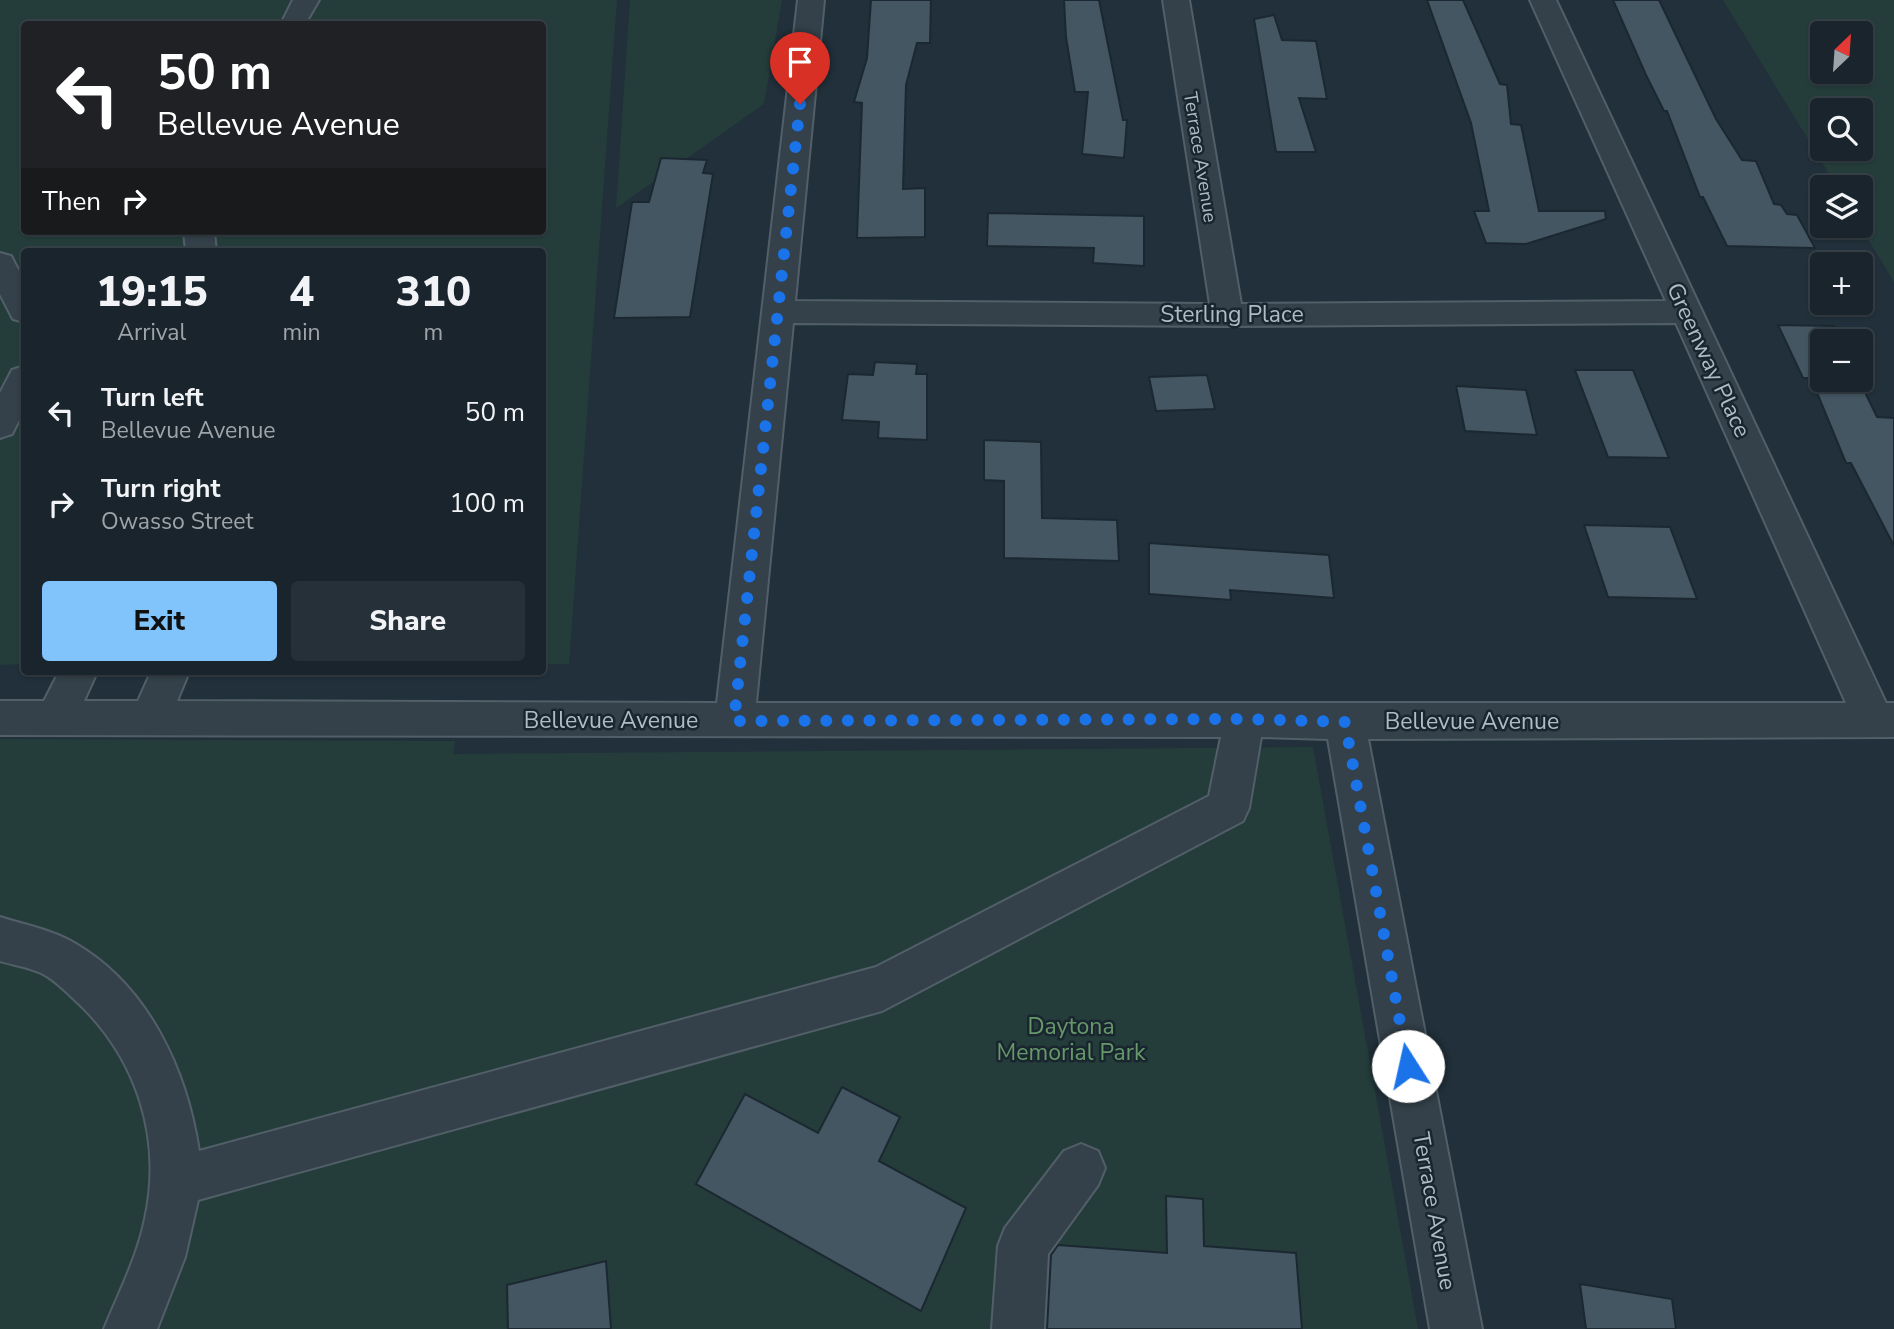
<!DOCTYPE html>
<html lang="en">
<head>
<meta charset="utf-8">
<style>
  body { margin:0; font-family:"Nunito Sans",sans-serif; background:#263038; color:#f1f3f6; height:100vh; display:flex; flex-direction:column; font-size:26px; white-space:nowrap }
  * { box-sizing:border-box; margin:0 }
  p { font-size:23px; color:#9fa4a9 }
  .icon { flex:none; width:38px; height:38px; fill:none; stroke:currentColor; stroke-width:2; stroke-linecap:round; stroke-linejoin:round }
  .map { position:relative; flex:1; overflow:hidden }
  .side { position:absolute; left:21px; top:248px; width:525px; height:427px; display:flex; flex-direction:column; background:#19242c; border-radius:7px; box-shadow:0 2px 5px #0004,0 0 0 2px #374148 }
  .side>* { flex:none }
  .hud { position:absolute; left:21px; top:21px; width:525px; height:214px; border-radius:7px; box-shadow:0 2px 5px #0004,0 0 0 2px #374148; background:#202124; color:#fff; overflow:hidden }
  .needle { width:46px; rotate:25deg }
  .fabs { position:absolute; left:1810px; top:21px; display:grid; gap:14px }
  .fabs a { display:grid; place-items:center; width:63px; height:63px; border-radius:7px; background:#19242c; box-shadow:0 2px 5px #0004,0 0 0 2px #374148; font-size:35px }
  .pin { position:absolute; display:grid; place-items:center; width:60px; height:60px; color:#fff; margin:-72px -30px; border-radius:50% 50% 50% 0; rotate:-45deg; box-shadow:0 0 7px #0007 }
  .pin .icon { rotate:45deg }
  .me { position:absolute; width:77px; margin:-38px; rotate:350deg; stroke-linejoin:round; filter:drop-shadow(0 0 5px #0008) }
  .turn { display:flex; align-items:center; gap:24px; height:147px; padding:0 21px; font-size:32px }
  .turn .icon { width:91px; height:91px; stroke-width:2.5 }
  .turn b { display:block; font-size:49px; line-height:60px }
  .then { display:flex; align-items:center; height:66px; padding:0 21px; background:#0003; gap:14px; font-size:26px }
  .eta { display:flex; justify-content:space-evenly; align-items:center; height:119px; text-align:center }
  .eta b { font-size:42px; font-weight:800; line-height:49px }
  .action { display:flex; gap:14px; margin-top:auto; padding:14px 21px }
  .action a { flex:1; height:80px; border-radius:7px; background:#80c4fb; color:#111; font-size:28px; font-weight:800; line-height:80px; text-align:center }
  .action a+a { background:#263038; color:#f1f3f6 }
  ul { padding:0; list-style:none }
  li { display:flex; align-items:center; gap:21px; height:91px; padding:0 21px }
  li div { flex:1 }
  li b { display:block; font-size:26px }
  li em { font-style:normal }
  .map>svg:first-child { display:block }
  .green { fill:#243d3b; fill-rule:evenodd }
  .building { fill:#445661; stroke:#1c2831; stroke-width:2 }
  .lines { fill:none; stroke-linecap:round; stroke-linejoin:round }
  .minor-casing { stroke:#525f68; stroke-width:4 }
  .minor { fill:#34414a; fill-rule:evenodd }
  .route { stroke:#1a73e8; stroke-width:12; stroke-dasharray:0 21.6 }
  .labels { text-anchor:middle; stroke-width:5; stroke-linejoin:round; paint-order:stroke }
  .far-street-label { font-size:19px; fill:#afbcc6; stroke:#1a262f }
  .street-label { font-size:23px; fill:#afbcc6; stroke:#1a262f }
  .park-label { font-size:23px; fill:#669869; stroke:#1a262f }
</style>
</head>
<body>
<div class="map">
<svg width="1894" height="1329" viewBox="0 0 1894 1329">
  <rect width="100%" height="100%" fill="#21303a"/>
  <g class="green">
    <path d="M0,0H617L569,664H543L542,252H24V664L0,665ZM24,24H542V231H24Z"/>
    <polygon points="630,0 782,0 764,104 616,208"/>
    <path d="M1723,0H1894V282L1860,226V187H1837ZM1822,33H1860V72H1822ZM1822,110H1860V149H1822Z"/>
    <polygon points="0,739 455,741 453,754 1313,747 1418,1329 0,1329"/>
  </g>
  <g class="building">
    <polygon points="871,0 931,0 930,43 917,43 906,85 903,189 925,188 925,237 857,238 862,103 854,102 867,58"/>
    <polygon points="1064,0 1099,0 1123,120 1127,120 1124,158 1082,154 1088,92 1075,92 1066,37"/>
    <polygon points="1427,0 1463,0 1500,84 1507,85 1511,124 1521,125 1539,211 1605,211 1606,219 1526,244 1486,243 1474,211 1489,211 1471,123"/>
    <polygon points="1613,0 1659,0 1716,119 1742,160 1756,161 1774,204 1781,205 1787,214 1797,215 1815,248 1727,246 1703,197 1700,197 1667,111 1664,111 1646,75"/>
    <polygon points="1274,15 1282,40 1316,41 1327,99 1299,98 1316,152 1276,152 1254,19"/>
    <polygon points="661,158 707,160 703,173 713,174 690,317 614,318 632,202 649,202"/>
    <polygon points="988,213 1144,216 1144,266 1093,263 1094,248 987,246"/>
    <polygon points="1778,325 1834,326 1841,341 1822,341 1822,380 1859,380 1877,417 1894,418 1894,546 1851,463 1846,463 1811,378 1803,378"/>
    <polygon points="875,362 917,364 916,374 927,374 927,440 878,438 879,422 842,420 848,374 873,375"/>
    <polygon points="1575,370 1633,370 1669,458 1608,457"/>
    <polygon points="1207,375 1215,409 1156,411 1149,377"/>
    <polygon points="1456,386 1526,390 1537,435 1465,431"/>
    <polygon points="984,440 1041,442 1042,518 1117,520 1119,561 1004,558 1004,481 984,480"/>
    <polygon points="1584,525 1670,527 1697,599 1608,597"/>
    <polygon points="1149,543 1329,555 1334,598 1230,590 1231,600 1149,594"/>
    <polygon points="842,1087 900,1117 879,1161 966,1208 921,1311 696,1184 745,1094 818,1133"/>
    <polygon points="1166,1196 1203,1199 1204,1246 1296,1253 1302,1329 1047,1329 1051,1255 1058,1245 1167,1253"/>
    <polygon points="606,1261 611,1329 508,1329 507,1285"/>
    <polygon points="1580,1284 1672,1299 1676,1329 1586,1329"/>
  </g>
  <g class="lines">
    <defs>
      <g id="minor">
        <polygon points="293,0 319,0 305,24 281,24"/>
        <path d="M798,0H824L795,301L1210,304L1163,0H1189L1241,304L1666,301L1530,0H1556L1886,703H1894V737L1368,739L1482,1329H1430L1328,739L1261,737L1249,808L1243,821L882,1011L198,1200L185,1257L157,1329H104C119,1292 137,1258 145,1219C163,1137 136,1056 75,1000C65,991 54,979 41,973C28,967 13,965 0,961V917C25,925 53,930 76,944C149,987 187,1071 199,1151L876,967L1209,796L1221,737L0,735V701H44L59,672H97L84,701H138L151,672H189L177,701L717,703ZM793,323L1227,326L1676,323L1846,703H756Z"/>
        <polygon points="184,231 214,231 216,252 186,252"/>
        <polygon points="0,253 11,256 24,281 24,322 13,319 0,294"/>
        <polygon points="24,366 24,410 12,434 0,438 0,393 12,370"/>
        <polygon points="1081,1144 1098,1151 1105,1168 1098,1185 1048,1254 1044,1329 992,1329 998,1246 1005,1228 1064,1151"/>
      </g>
    </defs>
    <use href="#minor" class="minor-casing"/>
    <use href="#minor" class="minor"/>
  </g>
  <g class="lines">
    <polyline class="route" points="800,104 734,721 1244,719 1345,722 1408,1066"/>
  </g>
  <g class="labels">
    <g class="far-street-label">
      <text transform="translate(1201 157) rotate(81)" y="7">Terrace Avenue</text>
    </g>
    <g class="street-label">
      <text x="1232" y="322">Sterling Place</text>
      <text transform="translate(1709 360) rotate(65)" y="8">Greenway Place</text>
      <text x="611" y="728">Bellevue Avenue</text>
      <text x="1472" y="729">Bellevue Avenue</text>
      <text transform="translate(1435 1211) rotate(80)" y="8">Terrace Avenue</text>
    </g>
    <g class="park-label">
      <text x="1071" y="1034">Daytona<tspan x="1071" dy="26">Memorial Park</tspan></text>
    </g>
  </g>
</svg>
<div class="fabs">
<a><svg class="needle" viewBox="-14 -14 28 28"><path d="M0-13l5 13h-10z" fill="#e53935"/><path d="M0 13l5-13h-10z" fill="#9fa4a9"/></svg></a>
<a><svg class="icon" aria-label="search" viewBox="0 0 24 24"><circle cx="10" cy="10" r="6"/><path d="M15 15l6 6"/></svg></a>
<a><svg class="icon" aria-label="layers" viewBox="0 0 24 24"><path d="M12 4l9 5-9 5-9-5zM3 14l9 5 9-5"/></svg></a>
<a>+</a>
<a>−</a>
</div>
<div class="pin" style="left:800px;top:104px;background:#d93025"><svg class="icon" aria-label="arrive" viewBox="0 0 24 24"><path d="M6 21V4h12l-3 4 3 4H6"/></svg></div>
<svg class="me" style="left:1408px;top:1066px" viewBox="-20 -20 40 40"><circle r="19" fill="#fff"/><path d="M0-13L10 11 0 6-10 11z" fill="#1a73e8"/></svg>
<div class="hud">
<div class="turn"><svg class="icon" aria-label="left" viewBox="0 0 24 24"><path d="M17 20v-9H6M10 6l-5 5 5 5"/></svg><div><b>50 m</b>Bellevue Avenue</div></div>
<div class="then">Then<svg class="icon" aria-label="right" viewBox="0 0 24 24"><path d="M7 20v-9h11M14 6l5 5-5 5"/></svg></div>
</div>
<section class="side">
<div class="eta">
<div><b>19:15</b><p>Arrival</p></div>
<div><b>4</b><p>min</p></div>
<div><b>310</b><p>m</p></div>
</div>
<ul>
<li><svg class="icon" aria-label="left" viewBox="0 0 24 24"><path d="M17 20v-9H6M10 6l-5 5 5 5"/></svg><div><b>Turn left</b><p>Bellevue Avenue</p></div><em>50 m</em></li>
<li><svg class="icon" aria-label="right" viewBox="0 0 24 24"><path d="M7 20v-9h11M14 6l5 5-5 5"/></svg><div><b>Turn right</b><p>Owasso Street</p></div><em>100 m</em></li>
</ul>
<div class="action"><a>Exit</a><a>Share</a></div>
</section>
</div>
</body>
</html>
